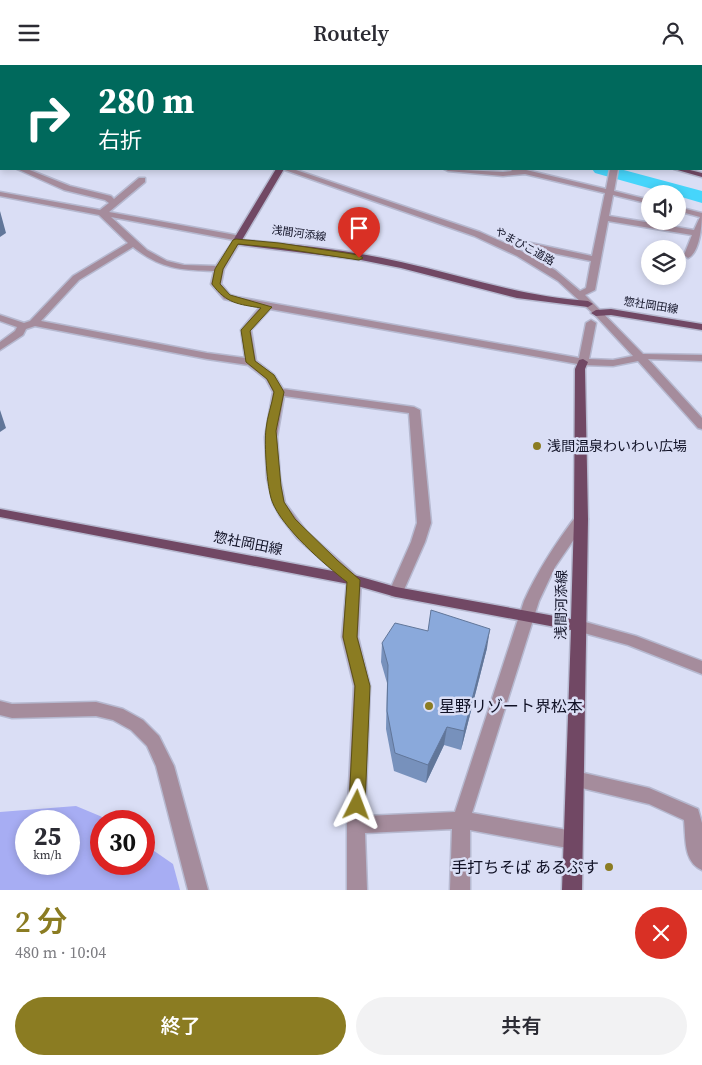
<!DOCTYPE html>
<html lang="ja">
<head>
<meta charset="utf-8">
<style>
  body { margin:0; font-family:"Source Serif 4","Noto Sans JP",serif; background:#f2f2f3; color:#2b2b33; height:100vh; display:flex; flex-direction:column; font-size:19px; white-space:nowrap }
  * { box-sizing:border-box; margin:0 }
  p { font-size:16px; color:#7c7c81 }
  .icon { flex:none; width:28px; height:28px; fill:none; stroke:currentColor; stroke-width:2; stroke-linecap:round; stroke-linejoin:round }
  .map { position:relative; height:825px; overflow:hidden }
  .sheet { display:flex; flex-direction:column; background:#fff; flex:1 }
  .sheet>* { flex:none }
  .hud { position:absolute; left:0px; top:0px; width:702px; height:105px; box-shadow:0 2px 8px #0003; background:#00695c; color:#fff; overflow:hidden }
  .fabs { position:absolute; left:641px; top:120px; display:grid; gap:10px }
  .fabs a { display:grid; place-items:center; width:45px; height:45px; border-radius:50%; background:#fff; box-shadow:0 2px 8px #0003; font-size:25px }
  .speed { position:absolute; left:15px; top:745px; display:flex; gap:10px; font-size:25px; font-weight:700; text-align:center }
  .speed>* { display:grid; place-content:center; width:65px; height:65px; border-radius:50%; background:#fff; box-shadow:0 2px 8px #0003; line-height:1 }
  .speed small { font-size:12px; font-weight:400 }
  .speed .limit { border:8px solid #d22; background:#fff; color:#111 }
  .pin { position:absolute; display:grid; place-items:center; width:42px; height:42px; color:#fff; margin:-51px -21px; border-radius:50% 50% 50% 0; rotate:-45deg; box-shadow:0 0 5px #0007 }
  .pin .icon { rotate:45deg }
  .me { position:absolute; width:55px; margin:-28px; rotate:3deg; stroke-linejoin:round; filter:drop-shadow(0 0 4px #0008) }
  .turn { display:flex; align-items:center; gap:18px; height:105px; padding:0 15px; font-size:22px }
  .turn .icon { width:65px; height:65px; stroke-width:2.5 }
  .turn b { display:block; font-size:35px; line-height:42px }
  .round { display:grid; place-items:center; flex:none; width:52px; height:52px; border-radius:26px; background:#f2f2f3 }
  .overview { display:flex; align-items:center; justify-content:space-between; height:85px; padding:0 15px }
  h1 { font-size:30px; font-weight:600; line-height:38px; color:#8b7c22 }
  .cta { display:flex; gap:10px; margin-top:auto; padding:10px 15px }
  .cta a { flex:1; height:58px; border-radius:30px; background:#8b7c22; color:#fff; font-size:20px; font-weight:600; line-height:58px; text-align:center }
  .cta a+a { background:#f2f2f3; color:#2b2b33 }
  header { display:flex; justify-content:space-between; align-items:center; height:65px; padding:0 15px; background:#fff; font-size:22px; font-weight:600 }
  .map>svg:first-child { display:block }
  .green { fill:#a7adf3; fill-rule:evenodd }
  .lines { fill:none; stroke-linecap:round; stroke-linejoin:round }
  .river { fill:#46d5fb; fill-rule:evenodd }
  .minor-casing { stroke:#b6b9d0; stroke-width:3 }
  .major-casing { stroke:#b6b9d0; stroke-width:3 }
  .minor { fill:#a58c9c; fill-rule:evenodd }
  .major { fill:#714864; fill-rule:evenodd }
  .wall { fill:#7791bc }
  .shaded-wall { fill:#617699 }
  .building { fill:#8aa9db; stroke:#617699 }
  .route { fill:#8b7c22; stroke:#5a5116 }
  .poi-dot { fill:#8b7c22; stroke:#dadef5; stroke-width:2 }
  .labels { text-anchor:middle; stroke-width:5; stroke-linejoin:round; paint-order:stroke }
  .far-street-label { font-size:11px; fill:#101125; stroke:#dadef5 }
  .poi-label { font-size:14px; fill:#101125; stroke:#dadef5; text-anchor:start }
  .street-label { font-size:14px; fill:#101125; stroke:#dadef5 }
  .near-poi-label { font-size:16px; fill:#101125; stroke:#dadef5; text-anchor:start }
</style>
</head>
<body>
<header><svg class="icon" aria-label="menu" viewBox="0 0 24 24"><path d="M4 6h16M4 12h16M4 18h16"/></svg>Routely<svg class="icon" aria-label="person" viewBox="0 0 24 24"><circle cx="12" cy="8" r="4"/><path d="M4 21q1-7 8-7t8 7"/></svg></header>
<div class="map">
<svg width="702" height="825" viewBox="0 0 702 825">
  <rect width="100%" height="100%" fill="#dadef5"/>
  <path class="green" d="M76,741L100,751L109,756H101V799H144V779L173,799L180,825H0V747ZM26,756H69V799H26Z"/>
  <g class="lines">
    <g class="river">
      <polygon points="147,0 166,0 167,1 148,1"/>
      <polygon points="592,104 620,104 702,126 702,138 678,131 678,129 670,129 595,108"/>
    </g>
    <defs>
      <g id="minor">
        <polygon points="28,0 37,0 38,1 29,1"/>
        <polygon points="97,0 107,0 108,1 98,1"/>
        <polygon points="215,0 227,0 228,1 216,1"/>
        <polygon points="507,0 517,0 518,1 508,1"/>
        <polygon points="597,0 603,0 604,1 596,1"/>
        <rect x="631" y="0" width="6" height="1"/>
        <polygon points="693,0 698,0 699,1 692,1"/>
        <rect x="0" y="5" width="1" height="4"/>
        <rect x="701" y="50" width="1" height="4"/>
        <rect x="0" y="77" width="1" height="4"/>
        <rect x="701" y="93" width="1" height="4"/>
        <rect x="0" y="94" width="1" height="4"/>
        <path d="M17,104H27L70,121L111,131L114,134L139,113H145V117L109,147L241,171L240,177L224,204L221,219L230,230L237,232L579,293L586,258L591,255L596,258L589,294L613,295L633,291L595,250L558,216L517,191L474,171L282,104H293L480,167L507,179L517,175L592,191L605,128L525,109L503,111L448,106L444,104L503,107L512,106L510,104H522L606,124L610,104H618L614,126L650,135V139L613,130L609,151L694,165L700,152L678,146V142L702,148C702,159 700,188 688,193L684,190L692,170L608,156L595,225L585,230L643,289L702,290V296L648,294L702,353V364L698,363L638,296L613,301L583,300L270,244L251,265L256,296L274,310L283,324L414,342L420,345L431,458L425,477L403,527L401,531L396,532L391,531L389,527L411,477L417,458L409,348L284,331L277,372L280,413L285,438L306,466L361,515L358,572L370,621L365,751L455,747L524,536C538,505 556,478 576,451H586L588,454L555,502L539,536L472,748L573,766L579,769L582,775L579,781L573,784L470,765V825H450L452,764L365,768L367,825H347V760L354,621L342,572L347,517L297,473L280,451L273,438L267,413L265,372L273,327L266,314L248,300L207,294L35,261L26,264L23,270L0,285V277L15,266L17,262L0,256V250L24,258L30,256L73,211L128,178L99,150L0,131V127L100,145L109,138L105,135L64,125ZM111,152L234,175L216,201L184,200L167,196L147,185ZM518,181L591,196L586,223L580,226L555,205L514,182ZM133,182C161,204 180,205 214,206L211,219L224,234L260,242L241,265L245,293L207,288L41,256L79,215Z"/>
        <polygon points="578,555 636,571 702,596 702,609 628,580 573,565 571,561 573,557"/>
        <polygon points="0,636 12,639 96,637 123,644 143,655 159,671 174,701 208,825 188,825 156,701 147,681 131,665 113,655 96,651 12,653 0,650"/>
        <path d="M575,706L649,723L698,744L702,758V805C683,797 686,773 684,755L649,739L569,720L566,714L569,708Z"/>
      </g>
      <g id="major">
        <polygon points="395,0 401,0 402,1 396,1"/>
        <path d="M276,104H284L242,175C295,179 349,185 401,197C464,211 523,232 588,236L593,239L588,242L517,233L401,203L361,195L233,179L232,177Z"/>
        <polygon points="674,104 686,104 702,108 702,112"/>
        <polygon points="611,244 702,259 702,265 611,250 596,251 591,248 596,245"/>
        <polygon points="583,294 588,297 585,304 588,454 582,825 562,825 571,565 396,532 354,520 0,452 0,444 354,510 396,522 571,554 574,454 575,304 579,295"/>
      </g>
    </defs>
    <use href="#minor" class="minor-casing"/>
    <use href="#major" class="major-casing"/>
    <use href="#minor" class="minor"/>
    <use href="#major" class="major"/>
  </g>
  <g class="wall">
    <polygon points="405,0 423,0 423,1 409,1"/>
    <polygon points="382,578 487,583 461,685 444,680 426,718 394,706 386,664 387,618 381,597"/>
  </g>
  <g class="shaded-wall">
    <polygon points="0,146 6,168 0,172"/>
    <polygon points="0,345 6,363 0,367"/>
    <polygon points="490,564 487,583 461,685 464,666"/>
    <polygon points="447,662 444,680 426,718 428,700"/>
  </g>
  <polygon class="building" points="431,545 490,564 464,666 447,662 428,700 395,688 387,646 388,600 382,578 395,558 428,566"/>
  <path class="route" d="M236,174L279,178L359,190L363,193L359,195L279,183L238,179L223,204L220,219L230,230L272,242L250,266L255,296L274,310L284,327L276,366L281,421L284,437L295,454L338,496L360,515L357,572L370,621L365,740L363,746L357,748L351,746L349,740L355,621L343,572L347,517C325,500 282,463 272,436C267,423 264,379 266,364C267,352 272,339 274,327L267,314L246,297L241,265L261,243C238,239 227,239 212,219L215,204L233,175Z"/>
  <g class="poi-dot">
    <circle cx="537" cy="381" r="5"/>
    <circle cx="429" cy="641" r="5"/>
    <circle cx="609" cy="802" r="5"/>
  </g>
  <g class="labels">
    <g class="far-street-label">
      <text transform="translate(299 168) rotate(8)" y="4">浅間河添線</text>
      <text transform="translate(525 181) rotate(29)" y="4">やまびこ道路</text>
      <text transform="translate(651 240) rotate(9)" y="4">惣社岡田線</text>
    </g>
    <g class="poi-label">
      <text x="547" y="386">浅間温泉わいわい広場</text>
    </g>
    <g class="street-label">
      <text transform="translate(248 478) rotate(11)" y="5">惣社岡田線</text>
      <text transform="translate(561 540) rotate(-89)" y="5">浅間河添線</text>
    </g>
    <g class="near-poi-label">
      <text x="439" y="647">星野リゾート界松本</text>
      <text x="599" y="808" text-anchor="end">手打ちそば あるぷす</text>
    </g>
  </g>
</svg>
<div class="fabs">
<a><svg class="icon" aria-label="sound" viewBox="0 0 24 24"><path d="M4 9h4l5-4v14l-5-4H4zM17 9q2 3 0 6"/></svg></a>
<a><svg class="icon" aria-label="layers" viewBox="0 0 24 24"><path d="M12 4l9 5-9 5-9-5zM3 14l9 5 9-5"/></svg></a>
</div>
<div class="speed"><div>25<small>km/h</small></div><div class="limit">30</div></div>
<div class="pin" style="left:359px;top:193px;background:#d93025"><svg class="icon" aria-label="arrive" viewBox="0 0 24 24"><path d="M6 21V4h12l-3 4 3 4H6"/></svg></div>
<svg class="me" style="left:357px;top:740px" viewBox="-20 -20 40 40"><path d="M0-17L14 15 0 8-14 15z" fill="#8b7c22" stroke="#fff" stroke-width="4"/></svg>
<div class="hud">
<div class="turn"><svg class="icon" aria-label="right" viewBox="0 0 24 24"><path d="M7 20v-9h11M14 6l5 5-5 5"/></svg><div><b>280 m</b>右折</div></div>
</div>
</div>
<section class="sheet">
<div class="overview"><div><h1>2 分</h1><p>480 m · 10:04</p></div><a class="round" style="background:#d93025;color:#fff"><svg class="icon" aria-label="close" viewBox="0 0 24 24"><path d="M6 6l12 12M18 6L6 18"/></svg></a></div>
<div class="cta"><a>終了</a><a>共有</a></div>
</section>
</body>
</html>
